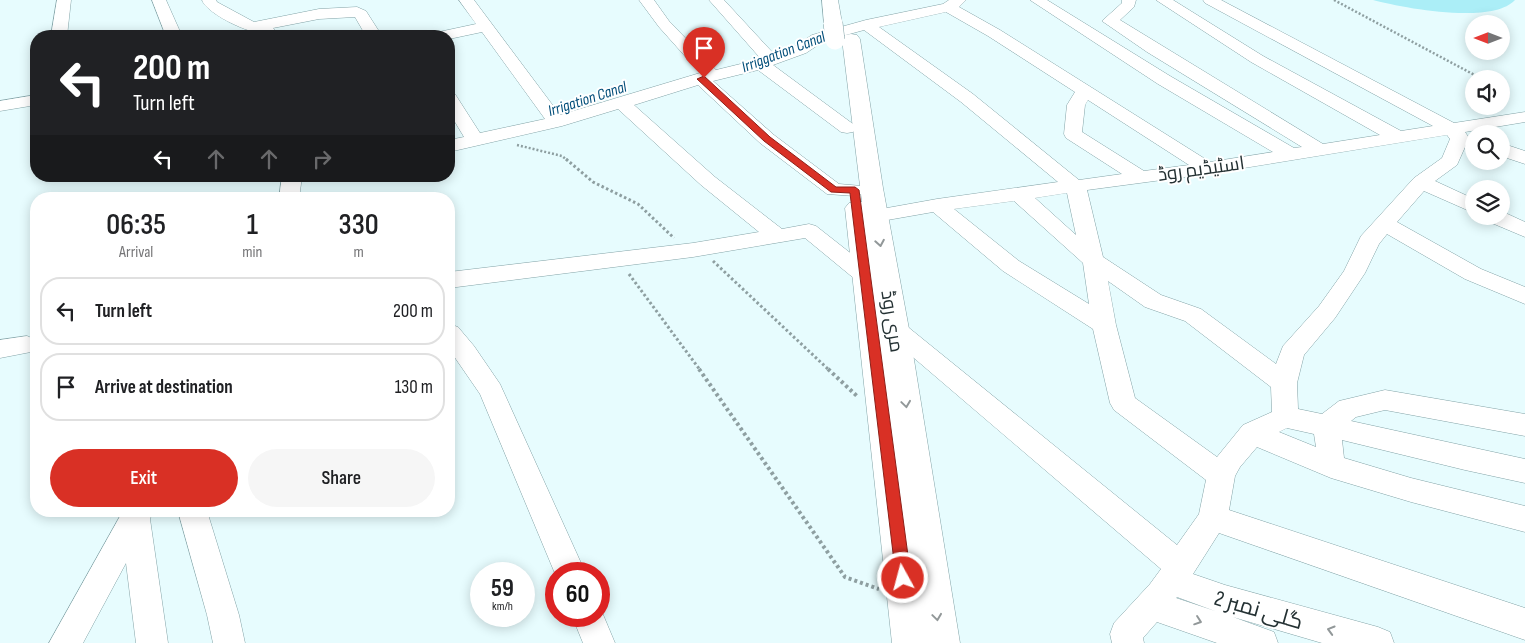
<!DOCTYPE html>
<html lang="en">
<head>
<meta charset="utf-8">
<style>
  body { margin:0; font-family:"Sofia Sans Condensed",Cairo,sans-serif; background:#f6f6f6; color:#202124; height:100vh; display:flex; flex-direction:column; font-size:19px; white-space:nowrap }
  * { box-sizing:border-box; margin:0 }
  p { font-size:16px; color:#757577 }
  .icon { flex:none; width:28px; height:28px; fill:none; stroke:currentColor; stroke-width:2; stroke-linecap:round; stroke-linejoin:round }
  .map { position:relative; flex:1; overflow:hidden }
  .details { position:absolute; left:30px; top:192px; width:425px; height:325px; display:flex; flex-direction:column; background:#fff; border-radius:20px; box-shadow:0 2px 12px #0003 }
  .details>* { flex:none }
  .banner { position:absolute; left:30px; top:30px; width:425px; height:152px; border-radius:20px; box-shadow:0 2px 12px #0003; background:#202124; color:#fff; overflow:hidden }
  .needle { width:32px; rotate:270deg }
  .tools { position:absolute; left:1465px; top:15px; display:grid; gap:10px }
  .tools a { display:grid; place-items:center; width:45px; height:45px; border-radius:50%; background:#fff; box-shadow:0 2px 12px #0003; font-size:25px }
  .speed { position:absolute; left:470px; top:562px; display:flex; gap:10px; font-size:25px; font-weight:700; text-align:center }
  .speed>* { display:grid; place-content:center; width:65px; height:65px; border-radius:50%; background:#fff; box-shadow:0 2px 12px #0003; line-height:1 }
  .speed small { font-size:12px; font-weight:400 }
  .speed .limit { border:8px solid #d22; background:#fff; color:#111 }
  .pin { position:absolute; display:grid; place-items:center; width:42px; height:42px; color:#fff; margin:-51px -21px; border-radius:50% 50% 50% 0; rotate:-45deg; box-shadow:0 0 5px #0007 }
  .pin .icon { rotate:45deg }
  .me { position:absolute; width:55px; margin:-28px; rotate:353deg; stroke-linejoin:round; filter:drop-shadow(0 0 4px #0008) }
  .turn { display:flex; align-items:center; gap:18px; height:105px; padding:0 20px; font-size:22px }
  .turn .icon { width:65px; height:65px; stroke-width:2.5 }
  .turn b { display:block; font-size:35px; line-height:42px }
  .lanes { display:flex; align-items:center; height:48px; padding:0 20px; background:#0003; justify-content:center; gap:25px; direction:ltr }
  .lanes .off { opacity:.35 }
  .eta { display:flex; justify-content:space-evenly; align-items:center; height:85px; text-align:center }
  .eta b { font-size:30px; font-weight:600; line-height:35px }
  .cta { display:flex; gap:10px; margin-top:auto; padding:10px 20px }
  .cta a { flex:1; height:58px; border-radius:30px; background:#d93025; color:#fff; font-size:20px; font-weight:600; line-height:58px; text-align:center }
  .cta a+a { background:#f6f6f6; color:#202124 }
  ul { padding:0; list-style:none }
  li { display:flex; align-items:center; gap:15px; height:68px; margin:0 10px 8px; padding:0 10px; border:2px solid #e0e0e0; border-radius:20px }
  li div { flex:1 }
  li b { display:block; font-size:19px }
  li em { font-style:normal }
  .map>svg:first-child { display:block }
  .green { fill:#abeef7 }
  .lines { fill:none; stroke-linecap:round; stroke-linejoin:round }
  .minor-casing { stroke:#83a3a7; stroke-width:1 }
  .major-casing { stroke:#83a3a7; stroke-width:1 }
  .path-far2 { stroke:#8e9fa1; stroke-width:2.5; stroke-dasharray:2 2; stroke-linecap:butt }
  .path-far1 { stroke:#8e9fa1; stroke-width:3; stroke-dasharray:2.5 2.5; stroke-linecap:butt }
  .path { stroke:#8e9fa1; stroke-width:4; stroke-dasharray:3 3; stroke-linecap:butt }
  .minor { fill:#fff; fill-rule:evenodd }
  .major { fill:#fff; fill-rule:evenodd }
  .major-bridge-casing { stroke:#83a3a7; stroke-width:20; stroke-linecap:butt }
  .major-bridge { stroke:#fff; stroke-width:19 }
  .oneway { stroke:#929899 }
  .route { fill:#d93025; stroke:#8d1f18 }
  .labels { text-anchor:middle; stroke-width:4; stroke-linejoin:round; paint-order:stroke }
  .far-water-label { font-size:16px; font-style:italic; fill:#014d79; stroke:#fff }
  .street-label { font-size:19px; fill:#243133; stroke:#fff }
  .near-street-label { font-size:22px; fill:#243133; stroke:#fff }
</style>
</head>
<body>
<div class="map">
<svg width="1525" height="643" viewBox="0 0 1525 643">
  <rect width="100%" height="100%" fill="#e7fcfe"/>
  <path class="green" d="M1373,0H1515C1492,25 1403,8 1373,0Z"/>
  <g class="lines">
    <defs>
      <g id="minor">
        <polygon points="57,0 71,0 67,36 51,36"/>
        <polygon points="152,0 166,0 182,36 166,36"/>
        <path d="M202,0H216L217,2L254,22L319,9L357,7L366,11L382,36H366L355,17L319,19L273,28L276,31L273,34C257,38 207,15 202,0Z"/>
        <path d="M459,0H474L560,115L700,73L659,27L639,0H654L669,21L716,70L761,59L709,0H724L774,54L794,47L812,35L866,20L943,4L949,0H966L959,7L1000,30L1210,162L1273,152L1158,84L1030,0H1047L1170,76L1294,148L1302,147L1147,52L1102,21L1122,3V0H1136L1134,7L1120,20L1323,144L1380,135L1251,62L1156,0H1173L1263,56L1401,131L1433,126L1205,3L1203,0H1221L1454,123L1525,112V122L1465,132L1469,138L1457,165L1435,181L1474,199V213L1424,191L1397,222L1481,269L1525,287V304L1465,279L1387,234L1379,244L1365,273L1335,318L1304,355L1297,383L1298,409L1322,414L1339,401L1385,390L1525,414V436L1385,410L1356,417L1351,421L1525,459V483L1465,470L1342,440L1344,458L1411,478L1525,506V532L1411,502L1331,478L1257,447L1240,467L1235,476L1229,510L1525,608V640L1219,533L1193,574L1225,585L1378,627L1390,632L1394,643H1322L1233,617L1274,632L1278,643H1217L1157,622L1143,638L1144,643H1112L1110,634L1114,623L1150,584L1161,569L887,335L883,329L887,323L895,320L903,323L1177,545L1199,514L1206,480L1114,410L1110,403L1093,329L1003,271L933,212L876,222L869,221L866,216L869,211L876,210L937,199L1058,182L961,102L864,30L824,41L806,53L773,65L853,124L856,128L853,132L847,133L841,132L758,70L713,81L774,135L839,184L862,186L865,190L862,194L855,196L827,194L760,143L698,85L634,105L715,177L782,229L809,224L816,226L872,270L875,275L872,280L864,282L856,280L805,238L693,257L449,288V272L693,243L759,232L701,185L618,109L562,126L449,152V140L464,137L449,112V93L455,94L480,133L545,119L482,32L449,39V36H432L434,33L476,24ZM946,12L988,36L1075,92L1067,105L1064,134L1066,138L1122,174L1079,180L973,94L879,27ZM1088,100L1189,165L1144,171L1082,132L1085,105ZM1447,135L1450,139L1442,158L1414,178L1361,236L1344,271L1319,306L1283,346L1276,364L1201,309L1161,295L1103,257L1087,190L1207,174ZM1067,193L1076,235L1035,198ZM1014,201L1083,263L1089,304L1019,261L954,209ZM1108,281L1145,307L1185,321L1271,387L1272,412L1243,425L1217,457L1135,398L1116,325ZM1287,428L1314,434L1316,447L1279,432ZM1177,597L1215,611L1176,598Z"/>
        <polygon points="36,95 36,105 0,111 0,101"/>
        <polygon points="1501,143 1525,151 1525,164 1501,156"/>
        <polygon points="282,176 302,176 299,199 279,199"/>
        <polygon points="1501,211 1525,222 1525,237 1487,221 1484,216 1501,216"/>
        <polygon points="449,324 458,327 474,346 500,384 586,574 556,574 556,576 480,394 449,349"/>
        <polygon points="27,336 36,340 36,351 0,358 0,340"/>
        <polygon points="123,511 153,511 150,519 168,643 136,643 126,563 83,643 49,643"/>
        <polygon points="178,511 207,511 239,615 245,643 213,643 207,615"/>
        <polygon points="599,605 615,643 583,643 572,616 599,616"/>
      </g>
      <g id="major">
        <polygon points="822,0 838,0 842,23 839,27 833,28 827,27 824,23"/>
        <polygon points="851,34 857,35 860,39 883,188 909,329 960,643 892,643 845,208 849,203 862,202 842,39 845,35"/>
      </g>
    </defs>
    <use href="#minor" class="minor-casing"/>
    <use href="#major" class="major-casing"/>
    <g class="path-far2">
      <polyline points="1334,0 1482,79"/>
      <polyline points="517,145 562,156 568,161"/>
    </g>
    <g class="path-far1">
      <polyline points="566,159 593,182 638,204 674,238"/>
      <polyline points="713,261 829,370"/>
      <polyline points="629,274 700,370"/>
    </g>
    <g class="path">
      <polyline points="699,369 845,577 879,589"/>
      <polyline points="828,369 858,397"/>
    </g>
    <use href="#minor" class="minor"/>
    <use href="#major" class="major"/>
    <defs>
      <polyline id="major-bridge" points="833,23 835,40"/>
    </defs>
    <use href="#major-bridge" class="major-bridge-casing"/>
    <use href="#major-bridge" class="major-bridge"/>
  </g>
  <defs><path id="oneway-chevron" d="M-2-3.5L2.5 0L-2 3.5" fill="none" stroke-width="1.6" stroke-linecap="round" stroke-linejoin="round" transform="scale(1.25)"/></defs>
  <g class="oneway">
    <use href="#oneway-chevron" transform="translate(880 243) rotate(80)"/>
    <use href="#oneway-chevron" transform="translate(906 404) rotate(82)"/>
    <use href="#oneway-chevron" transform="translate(937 617) rotate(82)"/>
    <use href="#oneway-chevron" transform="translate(1198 621) rotate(19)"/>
    <use href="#oneway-chevron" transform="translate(1331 630) rotate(-164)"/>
  </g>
  <polygon class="route" points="704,76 770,137 836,187 855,187 859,190 911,578 909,583 903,585 898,583 896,578 850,193 831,192 764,141 697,79"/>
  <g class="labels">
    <g class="far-water-label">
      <text transform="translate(783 51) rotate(-21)" y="6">Irriggation Canal</text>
      <text transform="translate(587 98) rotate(-18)" y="6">Irrigation Canal</text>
    </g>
    <g class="street-label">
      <text transform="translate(1201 168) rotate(-8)" y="7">اسٹیڈیم روڈ</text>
      <text transform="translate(893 321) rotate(81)" y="7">مری روڈ</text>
    </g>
    <g class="near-street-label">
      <text transform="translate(1259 609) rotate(16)" y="8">گلی نمبر 2</text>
    </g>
  </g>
</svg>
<div class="tools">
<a><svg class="needle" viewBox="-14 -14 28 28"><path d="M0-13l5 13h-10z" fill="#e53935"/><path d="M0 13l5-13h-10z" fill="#757577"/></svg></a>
<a><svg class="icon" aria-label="sound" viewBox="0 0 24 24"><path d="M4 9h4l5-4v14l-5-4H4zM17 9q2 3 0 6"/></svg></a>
<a><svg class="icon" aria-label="search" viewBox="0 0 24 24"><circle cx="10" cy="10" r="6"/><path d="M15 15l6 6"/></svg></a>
<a><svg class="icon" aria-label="layers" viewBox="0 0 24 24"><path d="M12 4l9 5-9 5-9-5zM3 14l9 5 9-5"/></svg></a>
</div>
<div class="speed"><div>59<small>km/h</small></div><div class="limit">60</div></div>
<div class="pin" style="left:704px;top:78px;background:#d93025"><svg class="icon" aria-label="arrive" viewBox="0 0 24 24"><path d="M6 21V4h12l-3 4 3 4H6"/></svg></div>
<svg class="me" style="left:903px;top:578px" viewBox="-20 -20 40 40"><circle r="17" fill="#d93025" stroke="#fff" stroke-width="3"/><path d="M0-11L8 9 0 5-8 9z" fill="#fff"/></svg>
<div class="banner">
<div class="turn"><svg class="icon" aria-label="left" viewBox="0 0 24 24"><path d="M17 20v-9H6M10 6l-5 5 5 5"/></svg><div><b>200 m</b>Turn left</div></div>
<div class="lanes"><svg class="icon" aria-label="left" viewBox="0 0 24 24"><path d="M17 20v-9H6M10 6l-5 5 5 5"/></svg><svg class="icon off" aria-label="ahead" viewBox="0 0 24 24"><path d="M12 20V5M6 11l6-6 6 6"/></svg><svg class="icon off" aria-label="ahead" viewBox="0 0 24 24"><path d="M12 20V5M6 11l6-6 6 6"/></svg><svg class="icon off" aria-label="right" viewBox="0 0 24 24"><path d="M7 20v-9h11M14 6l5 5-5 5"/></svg></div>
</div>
<section class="details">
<div class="eta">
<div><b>06:35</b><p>Arrival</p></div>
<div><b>1</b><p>min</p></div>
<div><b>330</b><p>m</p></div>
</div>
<ul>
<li><svg class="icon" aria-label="left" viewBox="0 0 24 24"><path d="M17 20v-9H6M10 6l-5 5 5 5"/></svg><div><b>Turn left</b></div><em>200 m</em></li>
<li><svg class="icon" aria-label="arrive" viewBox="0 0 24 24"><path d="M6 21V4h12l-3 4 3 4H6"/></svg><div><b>Arrive at destination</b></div><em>130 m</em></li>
</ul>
<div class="cta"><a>Exit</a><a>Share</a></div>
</section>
</div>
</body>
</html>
